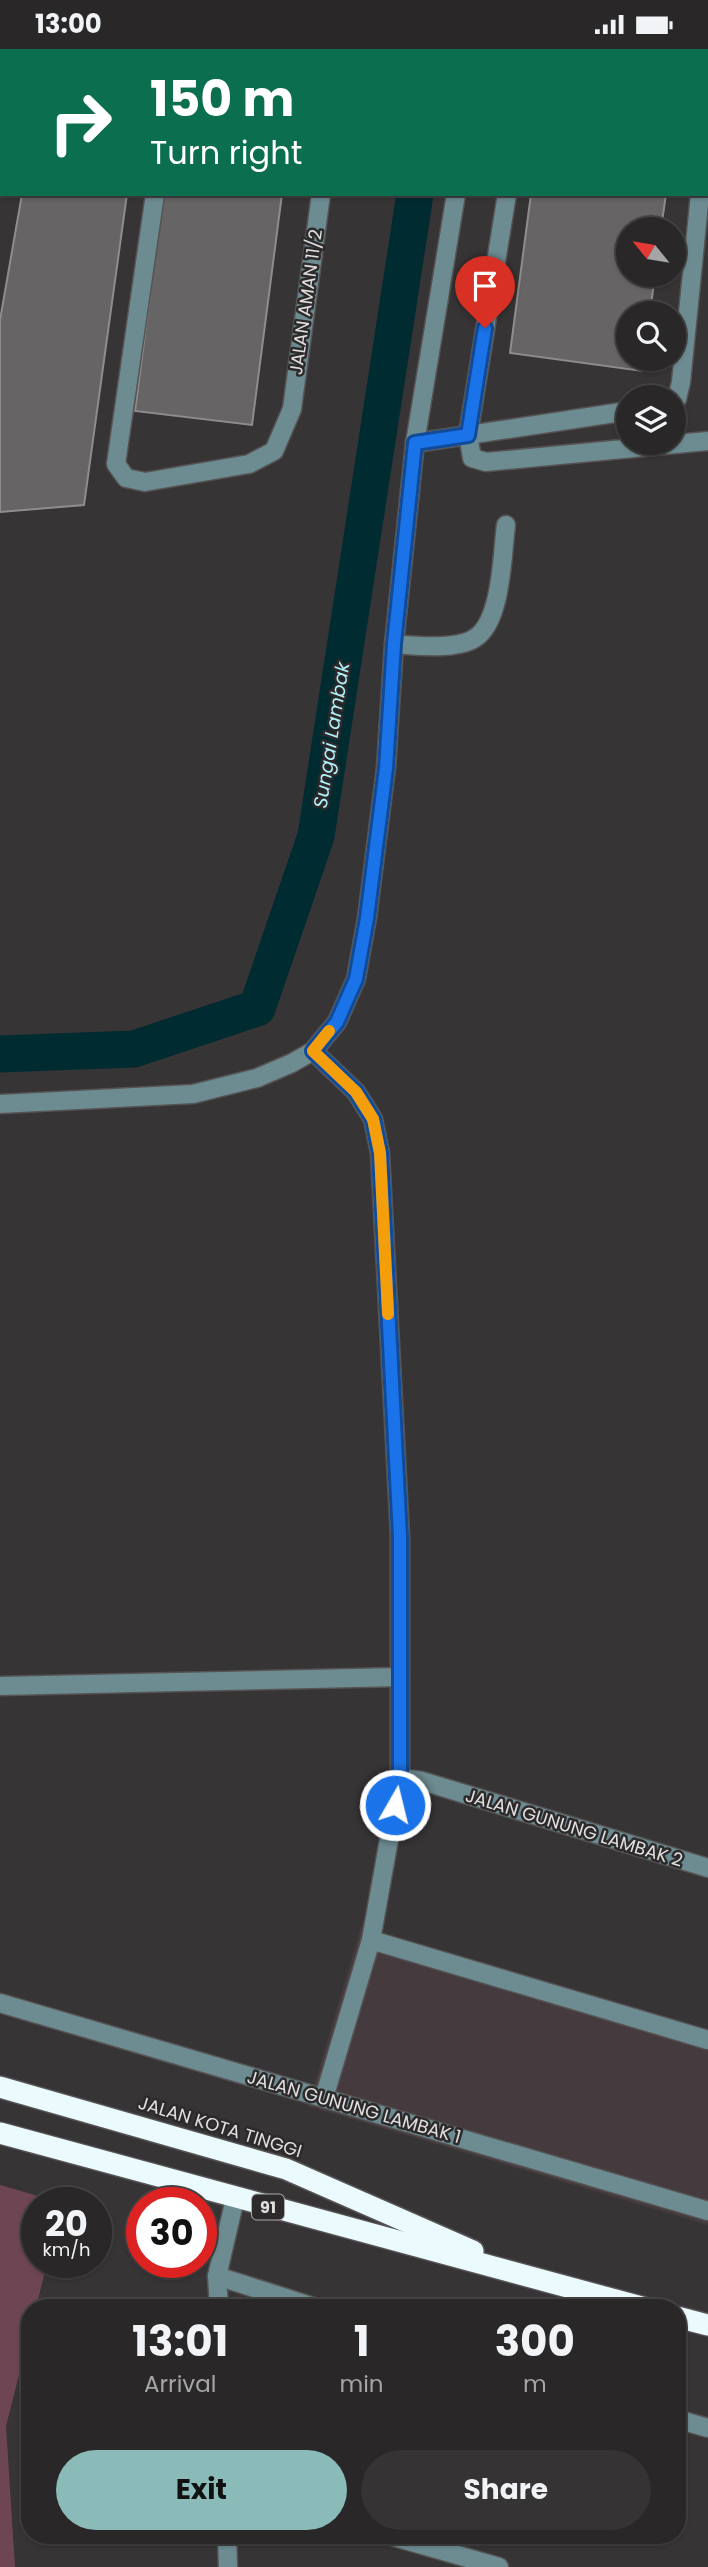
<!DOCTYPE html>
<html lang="en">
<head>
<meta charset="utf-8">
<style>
  body { margin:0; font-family:Poppins,sans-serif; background:#353334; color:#f1f3f6; height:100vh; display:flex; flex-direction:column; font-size:26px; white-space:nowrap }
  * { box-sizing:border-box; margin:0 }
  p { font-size:23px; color:#a5a5a8 }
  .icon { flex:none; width:38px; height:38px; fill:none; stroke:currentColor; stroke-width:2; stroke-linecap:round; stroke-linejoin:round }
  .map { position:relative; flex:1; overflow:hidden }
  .panel { position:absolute; left:21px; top:2250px; width:665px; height:245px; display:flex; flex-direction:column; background:#292728; border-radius:28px; box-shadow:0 2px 5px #0004,0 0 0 2px #454445 }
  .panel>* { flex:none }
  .top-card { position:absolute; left:0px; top:0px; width:709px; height:147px; box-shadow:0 2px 5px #0004,0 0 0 2px #454445; background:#0b6e4f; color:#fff; overflow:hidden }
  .needle { width:46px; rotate:300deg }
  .fabs { position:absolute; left:616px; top:168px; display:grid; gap:14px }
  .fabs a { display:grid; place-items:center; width:70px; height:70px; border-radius:50%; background:#292728; box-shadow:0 2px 5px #0004,0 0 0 2px #454445; font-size:35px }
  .speed { position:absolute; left:21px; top:2138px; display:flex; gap:14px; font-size:35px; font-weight:700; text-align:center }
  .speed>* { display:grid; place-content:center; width:91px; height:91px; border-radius:50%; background:#292728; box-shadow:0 2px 5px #0004,0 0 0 2px #454445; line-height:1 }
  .speed small { font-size:18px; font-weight:400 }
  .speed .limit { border:10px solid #d22; background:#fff; color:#111 }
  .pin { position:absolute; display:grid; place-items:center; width:60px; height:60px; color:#fff; margin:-72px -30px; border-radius:50% 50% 50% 0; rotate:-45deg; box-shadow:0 0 7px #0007 }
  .pin .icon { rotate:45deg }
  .me { position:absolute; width:77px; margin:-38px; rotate:8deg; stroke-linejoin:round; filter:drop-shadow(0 0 5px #0008) }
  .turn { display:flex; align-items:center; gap:24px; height:147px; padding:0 35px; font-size:32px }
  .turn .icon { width:91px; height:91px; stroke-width:2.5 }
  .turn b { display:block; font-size:49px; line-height:60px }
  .eta { display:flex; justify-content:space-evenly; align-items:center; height:119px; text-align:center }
  .eta b { font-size:42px; font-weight:700; line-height:49px }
  .primary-button { display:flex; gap:14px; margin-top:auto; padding:14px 35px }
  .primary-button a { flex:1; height:80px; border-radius:42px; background:#8bbbb9; color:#111; font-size:28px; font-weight:700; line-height:80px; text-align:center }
  .primary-button a+a { background:#353334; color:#f1f3f6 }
  .status { display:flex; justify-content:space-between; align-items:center; height:49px; padding:0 35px; background:#292728; direction:ltr }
  .status svg { height:19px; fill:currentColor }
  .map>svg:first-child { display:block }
  .built { fill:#453b3e }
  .green { fill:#6e4653 }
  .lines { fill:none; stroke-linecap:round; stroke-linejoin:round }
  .canal { stroke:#002b31; stroke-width:37 }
  .building { fill:#676465; stroke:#908c8d; stroke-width:2 }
  .minor-casing { stroke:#565354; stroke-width:21 }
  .highway-casing { stroke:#565354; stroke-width:24 }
  .minor { stroke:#6d8c92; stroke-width:18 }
  .highway { stroke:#ebfafd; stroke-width:21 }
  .route-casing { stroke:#114b97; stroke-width:18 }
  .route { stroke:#1a73e8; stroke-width:12 }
  .slow { stroke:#f59e0b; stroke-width:12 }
  .labels { text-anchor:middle; stroke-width:5; stroke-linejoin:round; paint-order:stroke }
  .shield { fill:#2d2a2b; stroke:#aba9a9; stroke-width:2 }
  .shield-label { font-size:16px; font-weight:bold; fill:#e1dfdf }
  .street-label { font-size:18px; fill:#e1dfdf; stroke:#2d2a2b }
  .water-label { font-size:19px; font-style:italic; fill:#b1f1fc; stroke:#2d2a2b }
</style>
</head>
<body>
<div class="status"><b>13:00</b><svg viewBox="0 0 49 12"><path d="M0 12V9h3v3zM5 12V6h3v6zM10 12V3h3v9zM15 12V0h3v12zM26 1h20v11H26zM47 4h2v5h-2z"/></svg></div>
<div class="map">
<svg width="708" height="2518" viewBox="0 0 708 2518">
  <rect width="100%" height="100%" fill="#373435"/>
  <polygon class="built" points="361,1878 708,1982 708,2176 308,2057"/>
  <polygon class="green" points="0,2136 62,2154 37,2154 37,2214 47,2214 36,2259 30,2259 30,2283 6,2377 15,2518 0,2518"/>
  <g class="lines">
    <g class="canal">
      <polyline points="437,2 437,0"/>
      <polyline points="0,1005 134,1000 257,959 316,787 415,145"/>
    </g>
  </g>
  <g class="building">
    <polygon points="46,0 147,0 46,2"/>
    <polygon points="182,0 301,0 182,2"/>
    <polygon points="550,0 686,0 550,2"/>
    <polygon points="22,145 127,145 84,456 0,463 0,271"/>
    <polygon points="163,145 282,145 252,376 135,362"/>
    <polygon points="531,145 666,145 661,180 628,180 628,226 655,226 650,264 628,264 628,310 644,310 642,322 510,304"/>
  </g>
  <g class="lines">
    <defs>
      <g id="minor">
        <polyline points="13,2 13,0"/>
        <polyline points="176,2 176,0"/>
        <polyline points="341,2 342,0"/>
        <polyline points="480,2 480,0"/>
        <polyline points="530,2 531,0"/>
        <polyline points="707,81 708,71"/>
        <polyline points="0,85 2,74"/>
        <polyline points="155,145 116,415 126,429 145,433 249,415 274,402 292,360 321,145"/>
        <polyline points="507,145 468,386 472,409 486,413 708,392"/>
        <polyline points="674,352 677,350 681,333 700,145"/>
        <polyline points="415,394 628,362"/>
        <path d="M394,595C416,597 457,601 475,589C502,572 502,505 506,476"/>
        <polyline points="313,1002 356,1043 373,1070 380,1104 400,1487 400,1729 371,1891 324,2049"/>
        <polyline points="0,1055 193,1045 257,1029 292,1014 313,1002 337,973 356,930 367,869 386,719 394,595 415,394 456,145"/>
        <polyline points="0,1637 400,1628"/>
        <polyline points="400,1729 422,1732 708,1819"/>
        <polyline points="371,1891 708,1991"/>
        <polyline points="0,1954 708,2162"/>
        <polyline points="217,2227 317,2259"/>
        <polyline points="219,2259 217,2227 235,2150"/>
        <polyline points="677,2370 708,2379"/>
        <polyline points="227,2487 228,2518"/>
        <polyline points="391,2487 499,2518"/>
      </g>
      <g id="highway">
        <polyline points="0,2038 286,2120 473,2202"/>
        <polyline points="0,2084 645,2259"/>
        <polyline points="677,2268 708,2276"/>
      </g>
    </defs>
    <use href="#minor" class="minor-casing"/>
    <use href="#highway" class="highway-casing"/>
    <use href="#minor" class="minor"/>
    <use href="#highway" class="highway"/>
  </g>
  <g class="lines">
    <defs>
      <polyline id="route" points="395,1756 400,1729 400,1487 380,1104 373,1070 356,1043 313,1002 337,973 356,930 367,869 386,719 394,595 415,394 468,386 485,279"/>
    </defs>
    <use href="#route" class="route-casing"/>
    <use href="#route" class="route"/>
    <polyline class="slow" points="329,982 313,1002 356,1043 373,1070 380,1104 388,1265"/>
  </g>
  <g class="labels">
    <rect class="shield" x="252" y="2145.5" width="32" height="25" rx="5"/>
    <g class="shield-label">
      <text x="268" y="2164">91</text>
    </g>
    <g class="street-label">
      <text transform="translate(306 253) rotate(-82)" y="6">JALAN AMAN 11/2</text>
      <text transform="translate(574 1779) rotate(17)" y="6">JALAN GUNUNG LAMBAK 2</text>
      <text transform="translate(354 2058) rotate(16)" y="6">JALAN GUNUNG LAMBAK 1</text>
      <text transform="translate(220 2078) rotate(17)" y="6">JALAN KOTA TINGGI</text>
    </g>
    <g class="water-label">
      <text transform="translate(331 686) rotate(-81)" y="7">Sungai Lambak</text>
    </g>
  </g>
</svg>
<div class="fabs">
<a><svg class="needle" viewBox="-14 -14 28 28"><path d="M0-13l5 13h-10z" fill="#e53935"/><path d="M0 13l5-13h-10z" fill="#a5a5a8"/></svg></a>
<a><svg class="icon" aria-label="search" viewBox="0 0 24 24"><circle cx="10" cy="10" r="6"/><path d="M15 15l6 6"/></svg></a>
<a><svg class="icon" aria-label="layers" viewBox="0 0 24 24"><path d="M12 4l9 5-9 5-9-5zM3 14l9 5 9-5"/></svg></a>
</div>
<div class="speed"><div>20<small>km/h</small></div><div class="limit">30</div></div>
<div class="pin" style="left:485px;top:279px;background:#d93025"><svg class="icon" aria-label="arrive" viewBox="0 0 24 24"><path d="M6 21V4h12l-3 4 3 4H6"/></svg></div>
<svg class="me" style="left:395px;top:1756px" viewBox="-20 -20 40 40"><circle r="17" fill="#1a73e8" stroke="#fff" stroke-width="3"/><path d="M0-11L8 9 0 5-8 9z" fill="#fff"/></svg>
<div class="top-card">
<div class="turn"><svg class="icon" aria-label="right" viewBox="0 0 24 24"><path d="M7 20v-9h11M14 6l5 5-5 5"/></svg><div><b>150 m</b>Turn right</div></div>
</div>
<section class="panel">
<div class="eta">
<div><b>13:01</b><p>Arrival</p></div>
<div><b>1</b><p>min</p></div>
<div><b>300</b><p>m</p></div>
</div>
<div class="primary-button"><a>Exit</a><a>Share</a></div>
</section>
</div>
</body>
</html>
